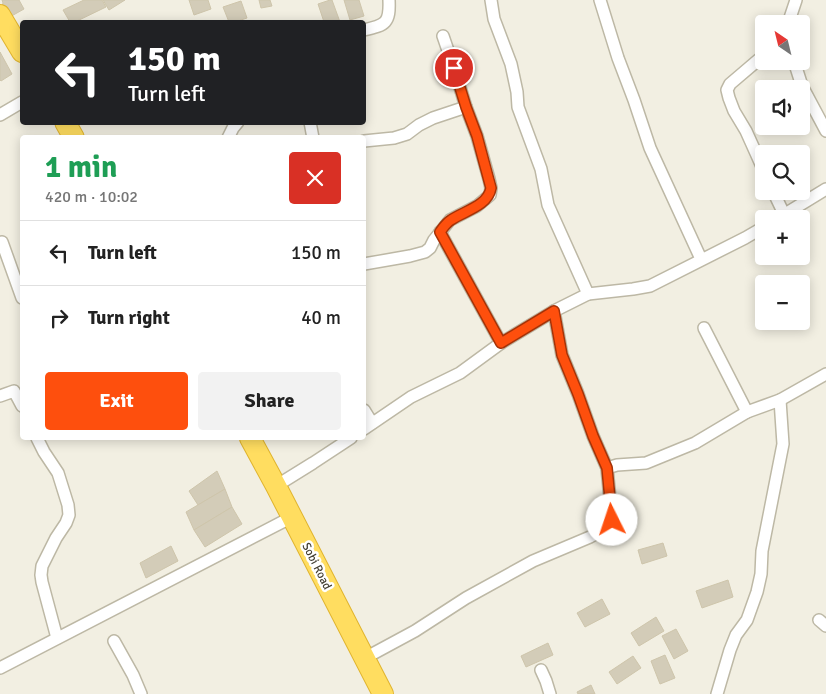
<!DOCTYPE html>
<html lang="en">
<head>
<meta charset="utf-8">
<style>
  body { margin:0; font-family:Signika,sans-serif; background:#f2f2f2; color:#222; height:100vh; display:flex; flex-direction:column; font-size:19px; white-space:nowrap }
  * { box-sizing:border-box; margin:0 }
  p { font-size:16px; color:#767676 }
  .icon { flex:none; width:28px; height:28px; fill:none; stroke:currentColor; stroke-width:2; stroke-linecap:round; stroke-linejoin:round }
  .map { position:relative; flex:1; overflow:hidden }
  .panel { position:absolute; left:20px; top:135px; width:346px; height:305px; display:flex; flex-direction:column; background:#fff; border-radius:5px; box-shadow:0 2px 12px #0003 }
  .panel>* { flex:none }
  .top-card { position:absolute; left:20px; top:20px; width:346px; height:105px; border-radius:5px; box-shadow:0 2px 12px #0003; background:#202124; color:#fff; overflow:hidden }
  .needle { width:32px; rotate:325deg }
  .fabs { position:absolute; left:755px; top:15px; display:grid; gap:10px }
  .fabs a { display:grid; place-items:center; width:55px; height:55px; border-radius:5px; background:#fff; box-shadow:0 2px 12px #0003; font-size:25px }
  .pin { position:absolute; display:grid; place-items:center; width:42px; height:42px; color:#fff; margin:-21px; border:2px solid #fff; border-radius:50%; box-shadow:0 1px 5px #0007 }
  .me { position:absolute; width:55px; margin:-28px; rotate:356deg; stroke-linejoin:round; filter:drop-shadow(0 0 4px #0008) }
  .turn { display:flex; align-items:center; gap:18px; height:105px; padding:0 25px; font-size:22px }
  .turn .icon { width:65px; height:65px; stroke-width:2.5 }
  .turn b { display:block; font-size:35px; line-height:42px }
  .round { display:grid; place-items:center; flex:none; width:52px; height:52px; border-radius:5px; background:#f2f2f2 }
  .head { display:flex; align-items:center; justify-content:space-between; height:85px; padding:0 25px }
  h1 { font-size:30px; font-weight:700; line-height:38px; color:#1e9e55 }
  .cta { display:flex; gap:10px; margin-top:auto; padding:10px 25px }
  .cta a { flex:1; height:58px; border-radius:5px; background:#fe4f0d; color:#fff; font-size:20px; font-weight:700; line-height:58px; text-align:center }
  .cta a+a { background:#f2f2f2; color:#222 }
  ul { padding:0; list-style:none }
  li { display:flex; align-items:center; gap:15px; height:65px; padding:0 25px; border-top:1px solid #e0e0e0 }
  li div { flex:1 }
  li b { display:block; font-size:19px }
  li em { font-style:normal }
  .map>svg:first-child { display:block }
  .building { fill:#d3ccb8; stroke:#cec5ab }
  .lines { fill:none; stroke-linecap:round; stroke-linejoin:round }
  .street-casing { stroke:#bdb8a5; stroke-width:14 }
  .highway-casing { stroke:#e0b42e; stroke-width:22 }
  .street { stroke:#fff; stroke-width:11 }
  .highway { stroke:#ffdd60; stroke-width:20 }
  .route-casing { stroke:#a53308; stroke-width:12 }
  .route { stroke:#fe4f0d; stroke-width:9 }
  .labels { text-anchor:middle; stroke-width:5; stroke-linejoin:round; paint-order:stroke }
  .street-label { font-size:12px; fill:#433f33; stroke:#fff }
</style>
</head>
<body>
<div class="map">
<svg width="826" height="694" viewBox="0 0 826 694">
  <rect width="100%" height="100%" fill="#f2efe2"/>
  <g class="building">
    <polygon points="2,0 19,0 24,9 8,18 2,6 3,3"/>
    <polygon points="84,0 102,0 106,7 75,22 70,22 63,10"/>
    <polygon points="103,0 125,0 109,10"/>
    <polygon points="189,0 208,0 211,9 194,15"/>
    <polygon points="259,0 270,0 272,6 261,8"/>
    <polygon points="330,0 332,0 340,22 324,22 318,4"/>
    <polygon points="344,0 359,0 364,16 350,20"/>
    <polygon points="241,1 247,18 235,22 229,22 223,7"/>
    <polygon points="0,52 12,74 1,81 0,80"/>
    <polygon points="217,471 225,489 198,505 189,491"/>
    <polygon points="225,489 232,507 194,530 186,512"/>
    <polygon points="232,507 242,524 205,547 194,530"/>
    <polygon points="663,543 667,556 642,564 638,550"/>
    <polygon points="171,546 178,561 146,578 140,563"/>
    <polygon points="728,580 733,597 702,608 696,591"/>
    <polygon points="602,599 610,614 585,627 577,613"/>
    <polygon points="656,617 664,631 639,646 631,633"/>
    <polygon points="676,629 688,651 674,659 662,636"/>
    <polygon points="548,643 553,655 526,667 521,656"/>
    <polygon points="665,655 675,678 660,684 651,661"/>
    <polygon points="633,656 641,668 617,684 609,672"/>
    <polygon points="591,685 595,694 578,694 577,692"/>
  </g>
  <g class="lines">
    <defs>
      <g id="street">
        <polyline points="491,0 494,19 511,64 517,92 518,107 541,169 548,205 588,294"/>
        <polyline points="600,0 618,58 634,100 650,148 701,259"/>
        <polyline points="788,24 796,0"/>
        <path d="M364,30C386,25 390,23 389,0"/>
        <polyline points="764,55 730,84 727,90 729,98 734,111 746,131 764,171"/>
        <polyline points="794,61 802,86 826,131"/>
        <polyline points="0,115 22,102"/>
        <polyline points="310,122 313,138"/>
        <polyline points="228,138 233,128 238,122"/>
        <polyline points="364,141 394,138 407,134 419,125 433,118 466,107"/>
        <polyline points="773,191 784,214"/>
        <polyline points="777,219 826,189"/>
        <polyline points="440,232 501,343"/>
        <polyline points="2,242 22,298"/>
        <polyline points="364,264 410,256 425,252 430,248 434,240 450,220 477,206 490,195 491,188 489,179 477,136 466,107 454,68 443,36"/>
        <polyline points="704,328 747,412"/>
        <polyline points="0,396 14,391 22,406"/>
        <polyline points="364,410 372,423"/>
        <polyline points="364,429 411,397 460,373 501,343 554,311 588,294 633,289 650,286 745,238 764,227"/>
        <polyline points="37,438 44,452 58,473 68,505 69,515 66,523 56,538 42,566 41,575 42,582 57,638"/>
        <polyline points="607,468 617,465 646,463 695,443 747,412 780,400 826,374"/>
        <polyline points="276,486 313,463 351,438"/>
        <polyline points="819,620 826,626"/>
        <polyline points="114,641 133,675 141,694"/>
        <polyline points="365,658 415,631 466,598 533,561 590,537 606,528 612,520 607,468 593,436 578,394 562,355 554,311"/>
        <polyline points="0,668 292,517"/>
        <polyline points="541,670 546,681 550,694"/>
        <polyline points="717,694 730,650 736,635 747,620 757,592 761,574 762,551 783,444 780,400"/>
      </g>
      <g id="highway">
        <polyline points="0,15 22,52"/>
        <polyline points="65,122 74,138"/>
        <polyline points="250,438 276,486 383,694"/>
      </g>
    </defs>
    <use href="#street" class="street-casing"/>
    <use href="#highway" class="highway-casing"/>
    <use href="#street" class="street"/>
    <use href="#highway" class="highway"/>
  </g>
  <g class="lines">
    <defs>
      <path id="route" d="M454,68L466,107L477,136L491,188C488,206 464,211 451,220C446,223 443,228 440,232L501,343L554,311L562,355L578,394L593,436L607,468L612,520"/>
    </defs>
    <use href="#route" class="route-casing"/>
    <use href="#route" class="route"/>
  </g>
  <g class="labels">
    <g class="street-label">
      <text transform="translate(317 566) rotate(63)" y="4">Sobi Road</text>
    </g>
  </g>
</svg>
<div class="fabs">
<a><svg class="needle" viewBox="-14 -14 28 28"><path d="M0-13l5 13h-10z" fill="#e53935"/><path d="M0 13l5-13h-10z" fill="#767676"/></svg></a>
<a><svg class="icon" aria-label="sound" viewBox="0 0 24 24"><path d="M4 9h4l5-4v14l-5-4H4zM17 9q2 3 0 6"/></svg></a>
<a><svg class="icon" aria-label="search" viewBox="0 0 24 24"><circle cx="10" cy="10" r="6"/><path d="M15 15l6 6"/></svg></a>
<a>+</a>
<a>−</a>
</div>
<div class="pin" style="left:454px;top:68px;background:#d93025"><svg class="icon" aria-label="arrive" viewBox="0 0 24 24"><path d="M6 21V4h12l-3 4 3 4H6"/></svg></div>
<svg class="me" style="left:612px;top:520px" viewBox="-20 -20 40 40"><circle r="19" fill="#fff"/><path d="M0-13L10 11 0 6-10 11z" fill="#fe4f0d"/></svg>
<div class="top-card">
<div class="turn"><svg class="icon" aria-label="left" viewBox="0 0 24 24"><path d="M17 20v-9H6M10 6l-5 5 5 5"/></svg><div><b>150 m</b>Turn left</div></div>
</div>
<section class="panel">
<div class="head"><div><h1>1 min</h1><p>420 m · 10:02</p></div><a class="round" style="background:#d93025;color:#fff"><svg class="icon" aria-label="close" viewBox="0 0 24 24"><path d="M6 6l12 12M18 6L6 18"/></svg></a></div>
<ul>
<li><svg class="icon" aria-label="left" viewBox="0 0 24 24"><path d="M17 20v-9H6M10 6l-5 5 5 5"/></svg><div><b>Turn left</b></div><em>150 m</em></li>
<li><svg class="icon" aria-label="right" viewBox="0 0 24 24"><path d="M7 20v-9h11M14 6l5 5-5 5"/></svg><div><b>Turn right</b></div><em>40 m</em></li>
</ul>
<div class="cta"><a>Exit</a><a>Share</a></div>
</section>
</div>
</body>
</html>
